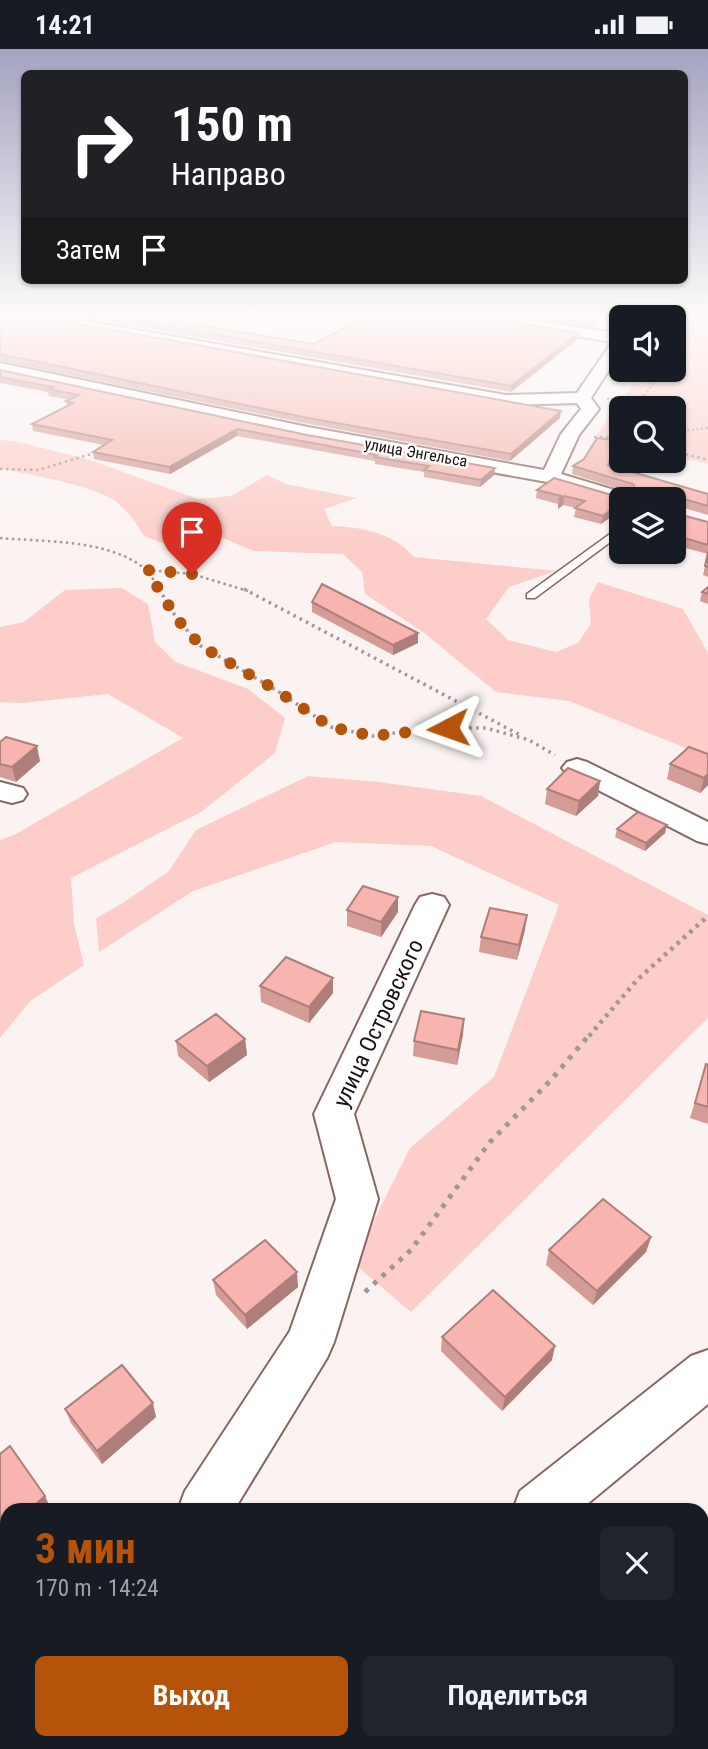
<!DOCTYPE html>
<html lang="ru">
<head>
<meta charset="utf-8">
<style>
  body { margin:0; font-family:"Roboto Condensed",sans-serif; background:#20242c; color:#f1f3f6; height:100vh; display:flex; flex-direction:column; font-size:26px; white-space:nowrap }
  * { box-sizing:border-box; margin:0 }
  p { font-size:23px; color:#9ea1a6 }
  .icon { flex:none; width:38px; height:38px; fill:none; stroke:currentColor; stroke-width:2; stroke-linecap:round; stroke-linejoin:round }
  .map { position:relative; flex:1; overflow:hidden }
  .drawer { position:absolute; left:0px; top:1454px; width:709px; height:247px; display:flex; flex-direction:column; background:#171b24; border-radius:21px 21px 0 0; box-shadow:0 2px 5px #0004 }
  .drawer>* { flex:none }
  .top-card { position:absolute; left:21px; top:21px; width:667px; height:214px; border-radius:10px; box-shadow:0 2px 5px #0004; background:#202124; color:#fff; overflow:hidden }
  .buttons { position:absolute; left:609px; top:256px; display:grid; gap:14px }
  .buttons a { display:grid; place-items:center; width:77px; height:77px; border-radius:10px; background:#171b24; box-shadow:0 2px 5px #0004; font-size:35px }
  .pin { position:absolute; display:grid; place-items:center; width:60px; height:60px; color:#fff; margin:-72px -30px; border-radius:50% 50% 50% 0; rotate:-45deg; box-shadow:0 0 7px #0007 }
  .pin .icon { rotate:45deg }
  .me { position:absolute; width:77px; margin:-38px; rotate:266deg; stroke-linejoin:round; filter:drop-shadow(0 0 5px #0008) }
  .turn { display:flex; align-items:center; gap:24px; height:147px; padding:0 35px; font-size:32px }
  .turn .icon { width:91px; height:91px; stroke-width:2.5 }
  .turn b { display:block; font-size:49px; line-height:60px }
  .then { display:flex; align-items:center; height:66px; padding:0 35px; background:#0003; gap:14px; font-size:26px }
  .round { display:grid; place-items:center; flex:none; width:74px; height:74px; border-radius:10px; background:#20242c }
  .overview { display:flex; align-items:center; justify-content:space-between; height:119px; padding:0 35px }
  h1 { font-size:42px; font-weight:700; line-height:52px; color:#b45309 }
  .primary-button { display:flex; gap:14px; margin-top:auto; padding:14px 35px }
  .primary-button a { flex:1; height:80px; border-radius:10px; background:#b45309; color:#fff; font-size:28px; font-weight:700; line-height:80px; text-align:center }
  .primary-button a+a { background:#20242c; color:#f1f3f6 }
  .status { display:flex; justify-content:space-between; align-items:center; height:49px; padding:0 35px; background:#171b24; direction:ltr }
  .status svg { height:19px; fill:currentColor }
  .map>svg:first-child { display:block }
  .built { fill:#ffe4e1 }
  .green { fill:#fccdc9 }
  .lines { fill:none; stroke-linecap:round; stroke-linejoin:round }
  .lane-casing { stroke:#866764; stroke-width:3 }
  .street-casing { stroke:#866764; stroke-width:4 }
  .path-far4 { stroke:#a09796; stroke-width:2; stroke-dasharray:2 2.5; stroke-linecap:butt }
  .path-far3 { stroke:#a09796; stroke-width:2.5; stroke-dasharray:2.5 3.5; stroke-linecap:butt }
  .path-far2 { stroke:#a09796; stroke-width:3.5; stroke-dasharray:2.5 4.5; stroke-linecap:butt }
  .path-far1 { stroke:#a09796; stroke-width:4.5; stroke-dasharray:3.5 5; stroke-linecap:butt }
  .path { stroke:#a09796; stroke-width:5; stroke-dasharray:4.5 7; stroke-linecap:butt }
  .lane { fill:#fff; fill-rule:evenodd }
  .street { fill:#fff; fill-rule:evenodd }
  .wall { fill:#d59b96 }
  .shaded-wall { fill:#ae7e7a }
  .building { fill:#f8b4af; stroke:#ae7e7a; stroke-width:2 }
  .route { stroke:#b45309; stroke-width:12; stroke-dasharray:0 21.6 }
  .labels { text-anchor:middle; stroke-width:5; stroke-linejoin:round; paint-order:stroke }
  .far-street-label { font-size:16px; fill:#1d1110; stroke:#fff }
  .near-street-label { font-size:23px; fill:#1d1110; stroke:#fff }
</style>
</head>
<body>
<div class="status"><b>14:21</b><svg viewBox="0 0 49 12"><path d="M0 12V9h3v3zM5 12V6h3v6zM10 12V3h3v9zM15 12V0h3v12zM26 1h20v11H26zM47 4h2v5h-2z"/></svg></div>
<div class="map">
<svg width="708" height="1700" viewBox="0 0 708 1700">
  <rect width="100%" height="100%" fill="#faf3f2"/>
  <polygon class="built" points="708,1579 708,1700 626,1700 630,1694 702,1694 702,1588"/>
  <g class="green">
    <polygon points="684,264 708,264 708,415 674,407 674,359 621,359 621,394 596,387 644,320 674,320 674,278"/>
    <path d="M0,391L19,393L90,411L198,450L231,447L267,426L286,435L357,449L324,460L332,477C362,478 394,484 414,508L556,522L509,538L486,570L508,591L556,603L578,594L591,574L589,550L598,533L683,560L708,604V708L569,652L496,643L423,583L365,545L362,523L343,505L253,502L221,488L173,498L144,487C136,473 126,459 112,450C87,435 30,426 0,419Z"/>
    <polygon points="122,539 148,555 155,593 176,613 248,640 285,669 275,704 201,763 71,829 74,875 84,916 30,952 0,989 0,791 14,786 183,689 108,645 22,654 0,653 0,578 24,573 65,541"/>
    <polygon points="308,727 379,733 481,747 708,866 708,969 411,1263 353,1214 410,1099 494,1028 559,856 431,797 336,793 193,842 99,903 96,869 123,854 169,822 196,781"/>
  </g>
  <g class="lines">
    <defs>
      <g id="lane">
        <polygon points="621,477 621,485 535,549 527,549 527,545"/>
        <polygon points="331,1694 367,1694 369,1700 333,1700"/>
      </g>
      <g id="street">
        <polygon points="11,264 40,264 506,346 577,344 612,293 459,268 452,264 483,264 621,285 621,302 591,349 599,360 579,386 561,425 631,446 634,450 621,450 621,455 547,433 308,390 0,324 0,314 308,378 544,421 561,385 581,360 577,354 506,356 18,268"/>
        <polygon points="630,264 644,264 642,268 628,268"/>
        <polygon points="577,710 587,713 708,773 708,795 697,792 567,725 562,719 567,713"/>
        <polygon points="0,733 23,739 27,745 23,751 12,754 0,751"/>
        <polygon points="432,845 444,848 449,856 354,1065 378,1150 334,1293 327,1309 234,1461 178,1461 185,1442 290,1282 336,1150 314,1065 415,856 420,848"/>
        <polygon points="708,1301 708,1355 580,1461 513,1461 520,1442 691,1307"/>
        <polygon points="7,1584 7,1644 0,1647 0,1587"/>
      </g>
    </defs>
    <use href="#lane" class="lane-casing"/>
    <use href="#street" class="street-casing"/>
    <g class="path-far4">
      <polyline points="692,264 708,268"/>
      <polyline points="674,305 707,268"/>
      <polyline points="607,350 623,350 638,356"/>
      <polyline points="624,350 645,346"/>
      <polyline points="637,358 663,320"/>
      <polyline points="674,383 708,379"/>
    </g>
    <g class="path-far3">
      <polyline points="594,388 621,388"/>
      <polyline points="674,402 708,411"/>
      <polyline points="0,420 38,421 98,403"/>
      <path d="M0,489C45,493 107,490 144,519C151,525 155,534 160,542"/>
      <polyline points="147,521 192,525 248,542"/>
    </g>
    <g class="path-far2">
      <polyline points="159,540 177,570 201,597 276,641 331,678 373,687 429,679 486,679 529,691 555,706"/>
      <polyline points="244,540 522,687"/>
    </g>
    <polyline class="path-far1" points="589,987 637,931 708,867"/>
    <polyline class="path" points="365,1243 411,1201 490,1093 550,1032 590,985"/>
    <use href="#lane" class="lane"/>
    <use href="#street" class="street"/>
  </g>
  <g class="wall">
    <polygon points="0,263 17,265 560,369 510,412 309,375 0,312"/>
    <polygon points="52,263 129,263 179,273 314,295 375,264 373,263 456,263 578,290 511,343"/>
    <polygon points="497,263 569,263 568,264 598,269 597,275 593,278"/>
    <polygon points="0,321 494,426 480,438 424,428 424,423 375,415 375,412 237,387 170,425 94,410 93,403 104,396 33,382 32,375 67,357 66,352 69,351 49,347 48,343 0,334"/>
    <polygon points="621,392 620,400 611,416 708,445 708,466 674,456 621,450 621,472 611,468 601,475 574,468 576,459 563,456 558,460 558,455 536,449 537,441 622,449 632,444 572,425 573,417"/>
    <polygon points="674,464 708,473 708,528 703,526 708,505 674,496"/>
    <polygon points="708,538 708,555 700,552 702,543"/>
    <polygon points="312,553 418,594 393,606 312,563"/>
    <polygon points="0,693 40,712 16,733 0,728"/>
    <polygon points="708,705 708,736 700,744 667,730 670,715"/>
    <polygon points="600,732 598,747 576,767 545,755 547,740"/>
    <polygon points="617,780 665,784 645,802 615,788"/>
    <polygon points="347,861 398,863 381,888 347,877"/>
    <polygon points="525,881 517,911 479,903 481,888"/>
    <polygon points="333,929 333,944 309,974 261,953 260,937"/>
    <polygon points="464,970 463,985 457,1016 413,1007 414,992"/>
    <polygon points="245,990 247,1006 209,1033 178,1007 176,992"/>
    <polygon points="706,1015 708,1016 708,1075 690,1069"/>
    <polygon points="651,1188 646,1203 593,1256 546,1216 549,1201"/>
    <polygon points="213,1231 298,1238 247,1280 216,1246"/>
    <polygon points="442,1288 552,1311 502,1362 441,1302"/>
    <polygon points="65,1360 156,1368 102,1415 71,1374"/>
  </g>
  <g class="shaded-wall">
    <polygon points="598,269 597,275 593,278 594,272"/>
    <polygon points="579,284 578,290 511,343 511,337"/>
    <polygon points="561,362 560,369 510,412 511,405"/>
    <polygon points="237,380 237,387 170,425 169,418"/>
    <polygon points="621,392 620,400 606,424 608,416"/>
    <polygon points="495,419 494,426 480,438 481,431"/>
    <polygon points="564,447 563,456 558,460 559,451"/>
    <polygon points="612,460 611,468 601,475 603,467"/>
    <polygon points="418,584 418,594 393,606 393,596"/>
    <polygon points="37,697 40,712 16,733 12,718"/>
    <polygon points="708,725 708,736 700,744 704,729"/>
    <polygon points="600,732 598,747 576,767 579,752"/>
    <polygon points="667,776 665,784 645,802 646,794"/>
    <polygon points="398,848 398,863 381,888 381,873"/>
    <polygon points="527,866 525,881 517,911 519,896"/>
    <polygon points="333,929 333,944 309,974 309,958"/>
    <polygon points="464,970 463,985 457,1016 458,1001"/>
    <polygon points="245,990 247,1006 209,1033 207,1017"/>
    <polygon points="651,1188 646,1203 593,1256 597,1242"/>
    <polygon points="297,1223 298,1238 247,1280 245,1266"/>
    <polygon points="555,1297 552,1311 502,1362 505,1348"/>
    <polygon points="153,1354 156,1368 102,1415 97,1402"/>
    <polygon points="45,1447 51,1460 49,1461 29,1461"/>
    <polygon points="7,1480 7,1498 0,1504 0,1486"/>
  </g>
  <g class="building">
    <polygon points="0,263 14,263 561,362 511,405 308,369 0,305"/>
    <polygon points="85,263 129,263 179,273 314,295 376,263 456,263 459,265 579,284 511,337"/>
    <polygon points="536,263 562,263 598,269 594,272"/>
    <polygon points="0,321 307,386 495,419 481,431 424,421 429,417 375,408 377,406 237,380 169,418 93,403 112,391 32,375 73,354 66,352 79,346 48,340 53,338 0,328"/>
    <polygon points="597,389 621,392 608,416 708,445 708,457 674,447 674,457 674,450 621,450 621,463 612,460 603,467 575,459 585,452 564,447 559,451 561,447 537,441 554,429 622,449 625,444 637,443 633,435 573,417 584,410"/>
    <polygon points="674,464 708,473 708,496 674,486"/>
    <polygon points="708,503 708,518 705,517"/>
    <polygon points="322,535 418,584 393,596 312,553"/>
    <polygon points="708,538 708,545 702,543"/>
    <polygon points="6,688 37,697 12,718 0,715 0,693"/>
    <polygon points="689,698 708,705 708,725 704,729 670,715"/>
    <polygon points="568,719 600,732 579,752 547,740"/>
    <polygon points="638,763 667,776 646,794 617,780"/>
    <polygon points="363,837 398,848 381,873 347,861"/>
    <polygon points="490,859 527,866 519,896 481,888"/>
    <polygon points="286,908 333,929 309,958 260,937"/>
    <polygon points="421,962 464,970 458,1001 414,992"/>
    <polygon points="216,965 245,990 207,1017 176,992"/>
    <polygon points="706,1015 708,1016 708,1058 695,1054"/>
    <polygon points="603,1150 651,1188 597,1242 549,1201"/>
    <polygon points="265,1191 297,1223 245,1266 213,1231"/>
    <polygon points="493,1241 555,1297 505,1348 442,1288"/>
    <polygon points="122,1316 153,1354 97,1402 65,1360"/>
    <polygon points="10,1397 45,1447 29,1461 7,1461 7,1480 0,1486 0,1405"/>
    <polygon points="11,1694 124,1694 128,1700 5,1700"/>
  </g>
  <linearGradient id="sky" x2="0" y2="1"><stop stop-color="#a3a3c0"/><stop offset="0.53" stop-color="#fdfaf9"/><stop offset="1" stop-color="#fdfaf9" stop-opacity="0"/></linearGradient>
  <rect width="708" height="502" fill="url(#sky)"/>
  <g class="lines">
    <polyline class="route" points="192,525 147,521 177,570 201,597 276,641 331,678 373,687 448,679"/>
  </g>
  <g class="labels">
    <g class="far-street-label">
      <text transform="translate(416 403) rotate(10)" y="6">улица Энгельса</text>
    </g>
    <g class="near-street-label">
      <text transform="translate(378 974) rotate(-65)" y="8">улица Островского</text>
    </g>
  </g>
</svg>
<div class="buttons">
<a><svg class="icon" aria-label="sound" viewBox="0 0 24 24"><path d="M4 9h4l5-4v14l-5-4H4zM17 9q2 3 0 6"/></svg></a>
<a><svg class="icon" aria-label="search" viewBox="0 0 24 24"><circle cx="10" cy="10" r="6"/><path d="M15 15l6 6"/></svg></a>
<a><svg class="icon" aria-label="layers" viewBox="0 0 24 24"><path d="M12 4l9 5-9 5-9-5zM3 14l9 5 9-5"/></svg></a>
</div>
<div class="pin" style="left:192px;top:525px;background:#d93025"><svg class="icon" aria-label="arrive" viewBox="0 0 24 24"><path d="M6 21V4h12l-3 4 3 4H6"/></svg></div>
<svg class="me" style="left:448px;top:679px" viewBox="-20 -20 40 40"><path d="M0-17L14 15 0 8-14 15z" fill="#b45309" stroke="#fff" stroke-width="4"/></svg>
<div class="top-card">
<div class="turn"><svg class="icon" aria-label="right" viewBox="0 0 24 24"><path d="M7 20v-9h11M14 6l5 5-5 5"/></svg><div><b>150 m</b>Направо</div></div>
<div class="then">Затем<svg class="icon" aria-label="arrive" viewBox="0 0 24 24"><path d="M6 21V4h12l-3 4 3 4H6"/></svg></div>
</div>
<section class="drawer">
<div class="overview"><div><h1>3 мин</h1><p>170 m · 14:24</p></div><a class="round"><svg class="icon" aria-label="close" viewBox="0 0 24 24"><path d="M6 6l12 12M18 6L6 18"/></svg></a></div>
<div class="primary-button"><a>Выход</a><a>Поделиться</a></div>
</section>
</div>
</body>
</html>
